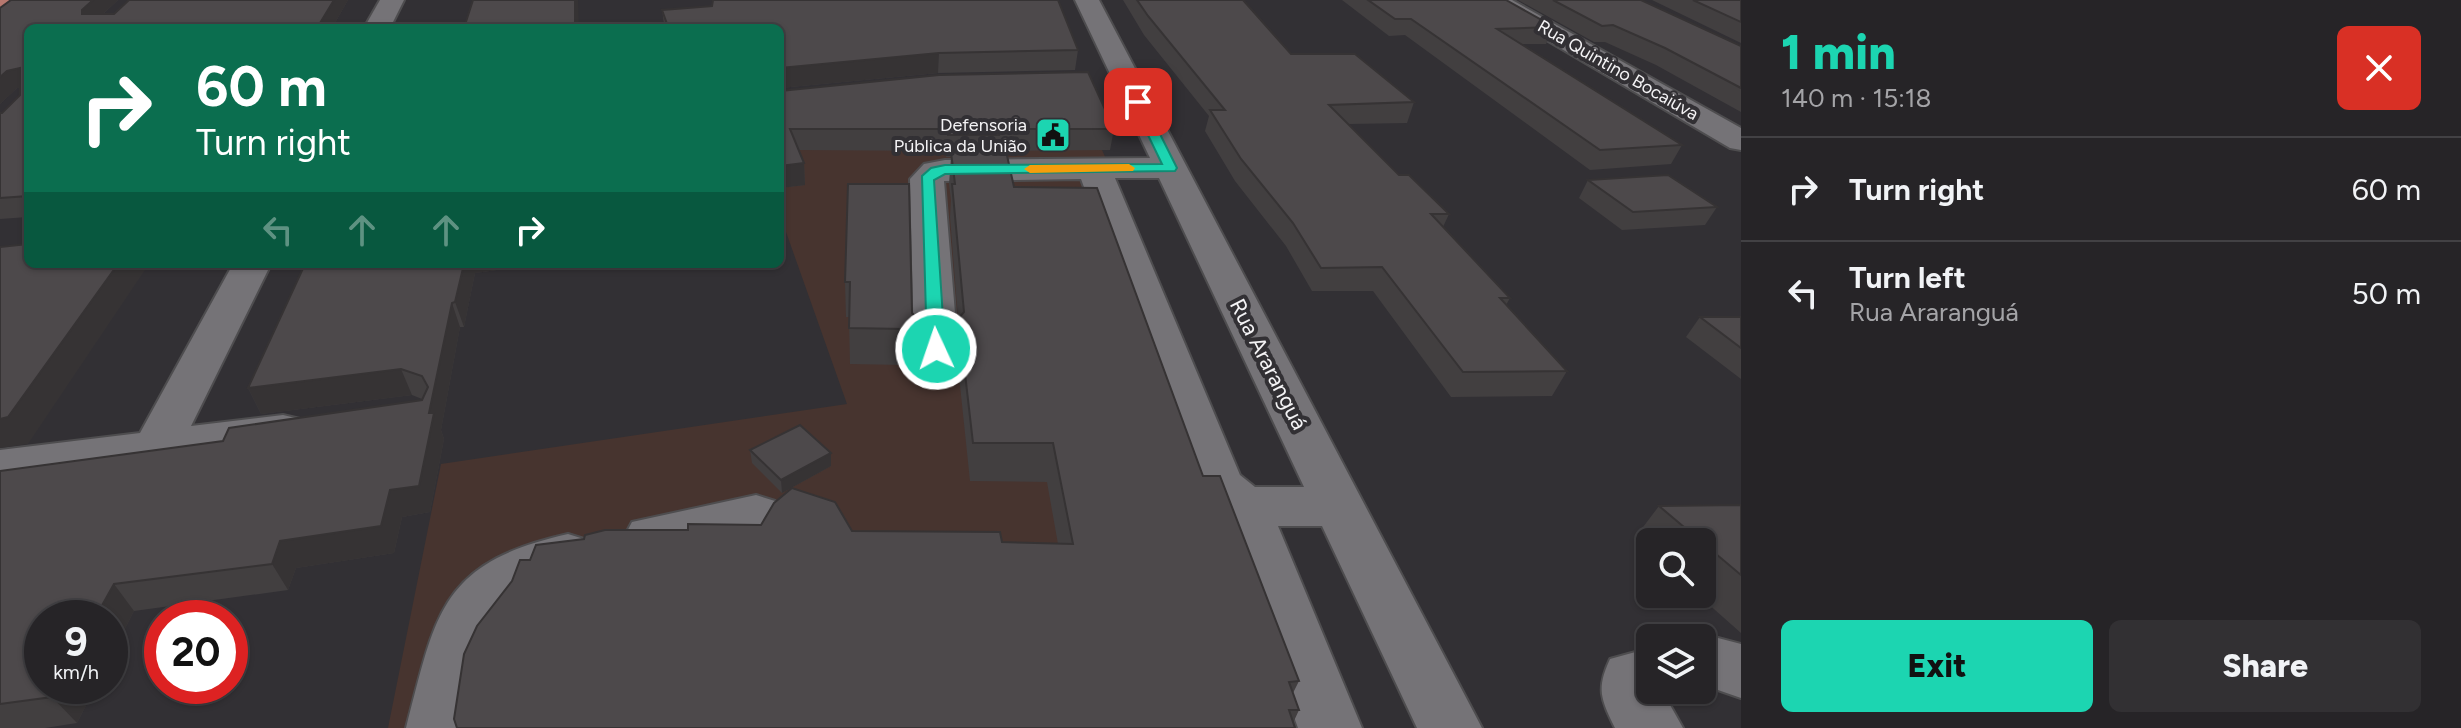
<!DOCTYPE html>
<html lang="en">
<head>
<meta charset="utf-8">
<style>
  body { margin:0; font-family:Figtree,sans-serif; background:#323033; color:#f1f3f6; height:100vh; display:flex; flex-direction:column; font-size:30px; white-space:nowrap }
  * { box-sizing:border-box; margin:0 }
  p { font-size:26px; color:#a4a4a7 }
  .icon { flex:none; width:44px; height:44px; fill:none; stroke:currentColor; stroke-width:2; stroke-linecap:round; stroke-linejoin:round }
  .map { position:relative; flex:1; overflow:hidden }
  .drawer { display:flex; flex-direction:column; background:#262427; width:720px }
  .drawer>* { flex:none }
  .guide { position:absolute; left:24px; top:24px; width:760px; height:244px; border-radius:12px; box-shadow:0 2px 6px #0004,0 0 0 2px #424144; background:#0b6e4f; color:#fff; overflow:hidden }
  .controls { position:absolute; left:1636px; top:528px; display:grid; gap:16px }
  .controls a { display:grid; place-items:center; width:80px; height:80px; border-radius:12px; background:#262427; box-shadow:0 2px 6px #0004,0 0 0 2px #424144; font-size:40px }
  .speed { position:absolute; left:24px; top:600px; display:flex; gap:16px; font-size:40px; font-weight:700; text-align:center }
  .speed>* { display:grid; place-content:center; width:104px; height:104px; border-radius:50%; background:#262427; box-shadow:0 2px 6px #0004,0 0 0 2px #424144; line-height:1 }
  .speed small { font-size:20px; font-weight:400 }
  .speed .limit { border:12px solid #d22; background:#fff; color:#111 }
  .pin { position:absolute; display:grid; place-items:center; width:68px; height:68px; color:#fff; margin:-34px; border-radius:16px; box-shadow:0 4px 12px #0006 }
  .me { position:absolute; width:88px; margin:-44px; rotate:357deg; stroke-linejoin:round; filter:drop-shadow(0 0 6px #0008) }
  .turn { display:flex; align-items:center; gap:28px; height:168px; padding:0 40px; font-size:36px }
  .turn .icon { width:104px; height:104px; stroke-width:2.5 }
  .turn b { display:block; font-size:56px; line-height:68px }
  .lanes { display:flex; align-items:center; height:76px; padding:0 40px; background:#0003; justify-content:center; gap:40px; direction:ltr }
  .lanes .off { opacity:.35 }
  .round { display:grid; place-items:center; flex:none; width:84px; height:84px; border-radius:12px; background:#323033 }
  .summary { display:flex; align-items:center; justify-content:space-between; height:136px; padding:0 40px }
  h1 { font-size:48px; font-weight:800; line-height:60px; color:#1cd5b1 }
  .action { display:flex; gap:16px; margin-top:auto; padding:16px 40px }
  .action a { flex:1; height:92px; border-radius:12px; background:#1cd5b1; color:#111; font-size:32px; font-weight:800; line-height:92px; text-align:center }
  .action a+a { background:#323033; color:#f1f3f6 }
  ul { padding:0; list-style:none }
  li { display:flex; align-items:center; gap:24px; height:104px; padding:0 40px; border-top:2px solid #424144 }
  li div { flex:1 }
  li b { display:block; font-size:30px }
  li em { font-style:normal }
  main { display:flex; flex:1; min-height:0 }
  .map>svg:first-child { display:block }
  .medical { fill:#47342f }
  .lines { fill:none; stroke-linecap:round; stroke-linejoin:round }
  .minor-casing { stroke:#4e4d4f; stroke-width:4 }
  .major-casing { stroke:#4e4d4f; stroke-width:4 }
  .minor { fill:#757377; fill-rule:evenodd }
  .major { fill:#b7786f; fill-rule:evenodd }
  .wall { fill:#423f40 }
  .shaded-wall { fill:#363334 }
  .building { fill:#4d494b; stroke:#363334; stroke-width:2 }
  .route { fill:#1cd5b1; stroke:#128a73; stroke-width:2 }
  .slow { fill:#f59e0b }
  .labels { text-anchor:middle; stroke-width:8; stroke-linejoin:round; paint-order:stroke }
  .far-street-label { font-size:18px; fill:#f4f3f5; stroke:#323034 }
  .far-poi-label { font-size:18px; fill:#f4f3f5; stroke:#323034; text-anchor:end }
  .street-label { font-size:22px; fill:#f4f3f5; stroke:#323034 }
</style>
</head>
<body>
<main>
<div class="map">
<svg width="1741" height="728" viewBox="0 0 1741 728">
  <rect width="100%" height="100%" fill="#323034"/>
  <polygon class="medical" points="780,114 1102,150 1135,223 1340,728 388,728 441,464 847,404 780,215"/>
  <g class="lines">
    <defs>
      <g id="minor">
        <polygon points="380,0 404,0 390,28 364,28"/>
        <path d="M1075,0H1099L1482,728H1417L1322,526H1278L1362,728H1298L1222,516L1201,499L1194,486L1081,179L944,181L958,349L951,358L936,362L921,358L914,349L910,179L924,164L945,160L1150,158ZM1115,178H1159L1304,487H1255L1240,475Z"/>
        <polygon points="1483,0 1512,0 1741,128 1741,150 1730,148 1487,5"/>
        <polygon points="233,264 271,264 191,426 283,415 300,419 307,431 300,443 0,486 0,450 140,433"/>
        <polygon points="756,495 775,501 782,515 775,529 651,558 632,552 624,537 632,522"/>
        <path d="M568,534L587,540L595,555L587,570C549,583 518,593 493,627L470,728H406C436,614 439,563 568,534Z"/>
        <polygon points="1718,638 1741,644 1741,698 1718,690 1702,694 1692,690 1702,690 1702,640"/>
        <path d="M1650,648V690H1674L1665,696L1683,728H1615C1601,699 1596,689 1610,659Z"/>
      </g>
      <polygon id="major" points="0,0 64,0 60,5 52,7 0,11"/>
    </defs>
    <use href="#minor" class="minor-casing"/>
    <use href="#major" class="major-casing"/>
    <use href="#minor" class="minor"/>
    <use href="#major" class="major"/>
  </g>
  <g class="wall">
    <polygon points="11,0 118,0 103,14 114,14 129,0 348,0 332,28 28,28 28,217 0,219 0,113 2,113 20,95 20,87 17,88 0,104 0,8"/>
    <polygon points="1123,0 1243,0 1291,54 1414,102 1407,123 1349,124 1399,175 1449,214 1443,227 1510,298 1506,305 1567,371 1552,396 1451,397 1373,291 1312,291 1286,246 1235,181 1205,131 1209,116 1144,35"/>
    <polygon points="1342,0 1506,0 1554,27 1546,44 1522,44 1682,145 1671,164 1590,170 1405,35 1389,36"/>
    <polygon points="1518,0 1641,0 1741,46 1741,112 1656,65 1605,42 1594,42"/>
    <polygon points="1652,0 1741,0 1741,43"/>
    <polygon points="662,10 1078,50 1075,70 938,73 780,88 780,28 664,24"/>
    <polygon points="780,91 1114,129 1110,150 998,151 1014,187 1203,476 1299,681 1293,693 1299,710 1293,723 852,531 1002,542 1058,544 1047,482 970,481 958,366 850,364 849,317 846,317 845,282 848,184 912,313 922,324 939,328 954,324 958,319 950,217 951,200 949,184 951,157 946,157 946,151 799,150 804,163 805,185 780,188"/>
    <polygon points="1588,180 1717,207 1705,225 1622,230 1579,198"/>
    <polygon points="305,264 543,264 475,273 464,327 460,327 441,430 444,439 430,512 402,517 394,553 296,568 288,590 134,611 77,723 45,728 0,728 0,471 223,441 422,400 422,399 412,395 261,414 248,388"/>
    <polygon points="1700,317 1741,317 1741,379 1686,337"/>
    <polygon points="750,450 831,453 831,466 782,493 752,463"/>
    <polygon points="1741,505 1741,633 1697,594 1702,594 1702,542 1650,542 1650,553 1634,539 1659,506"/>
  </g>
  <g class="shaded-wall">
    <polygon points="93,0 118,0 90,26 82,14 82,10"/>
    <polygon points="334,0 348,0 332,28 317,28"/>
    <polygon points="575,0 578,0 579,28 575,28"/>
    <polygon points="939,53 938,73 780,88 780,68"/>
    <polygon points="20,68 28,86 17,88 0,104 0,77 7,71"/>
    <polygon points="804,163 805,185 780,188 780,166"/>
    <polygon points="118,264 149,264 28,444 0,448 0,419"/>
    <polygon points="464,264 543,264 475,273 464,327 455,302"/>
    <polygon points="452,303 460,327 441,430 444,439 430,512 402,517 394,553 296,568 288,590 272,564 280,541 390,490 429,413"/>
    <polygon points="401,369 412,395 261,414 248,388"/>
    <polygon points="831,453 831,466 782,493 781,480"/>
    <polygon points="114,584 134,611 110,659 110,618 95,618"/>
    <polygon points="58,686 96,686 77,723 52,697"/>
  </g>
  <g class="building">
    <polygon points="11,0 93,0 82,10 82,14 114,14 129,0 334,0 317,28 28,28 28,196 0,198 0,113 2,113 20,95 20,68 7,71 0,77 0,8"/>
    <polygon points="473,0 575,0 575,28 464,28"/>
    <polygon points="713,0 1058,0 1078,50 939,53 780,68 780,28 630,28 667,24 662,10 712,6"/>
    <polygon points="1137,0 1243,0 1291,54 1355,54 1414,102 1329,105 1399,175 1409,175 1449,214 1431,214 1510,298 1500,298 1567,371 1463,372 1382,267 1321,268 1293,223 1241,159 1210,110 1225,110 1148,16"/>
    <polygon points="1368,0 1506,0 1554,27 1497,29 1682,145 1600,150 1411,19 1395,19"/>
    <polygon points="1553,0 1641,0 1741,46 1741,88 1665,48 1613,25 1602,26"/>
    <polygon points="1693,0 1741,0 1741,22"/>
    <polygon points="1088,72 1114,129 998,129 999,135 948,135 947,129 790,129 804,163 780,166 780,91 939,75"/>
    <polygon points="1006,151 1014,187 1097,188 1203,476 1220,476 1299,681 1289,682 1299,710 1289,710 1295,728 457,728 454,719 464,654 477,626 512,581 520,560 530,560 536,545 584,539 585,535 605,530 688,530 688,524 761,525 774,503 792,488 835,502 852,531 1000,532 1002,542 1073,544 1053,443 973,443 960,330 849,328 850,282 845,282 848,184 909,184 912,313 922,324 939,328 954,324 964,312 952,184 955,184 951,152"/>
    <polygon points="1668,175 1717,207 1633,212 1588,180"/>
    <polygon points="28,244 28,264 118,264 8,417 0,419 0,247"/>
    <polygon points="305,264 464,264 455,302 452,303 429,413 434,413 419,486 390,490 381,526 280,541 272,564 114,584 95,618 42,618 42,686 58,686 52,697 0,704 0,471 223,441 229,428 422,400 428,387 422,376 401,369 248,388"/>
    <polygon points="1700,317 1741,317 1741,348"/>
    <polygon points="800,425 831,453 781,480 750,450"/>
    <polygon points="1741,505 1741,575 1659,506"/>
  </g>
  <polygon class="route" points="1138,98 1144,102 1177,168 1175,171 945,174 934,180 945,349 942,352 930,352 927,349 922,176 931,168 945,165 1162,164 1132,102"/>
  <polygon class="slow" points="1129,164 1135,168 1133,171 1030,173 1024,169 1030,165"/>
  <defs>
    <symbol id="civic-square" viewBox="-11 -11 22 22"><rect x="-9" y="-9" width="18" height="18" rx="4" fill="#1cd5b1" stroke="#323034"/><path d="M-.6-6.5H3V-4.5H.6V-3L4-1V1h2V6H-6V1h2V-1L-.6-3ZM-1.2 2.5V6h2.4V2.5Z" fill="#111"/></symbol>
  </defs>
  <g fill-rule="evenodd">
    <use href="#civic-square" x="1033" y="115" width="40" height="40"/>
  </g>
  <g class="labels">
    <g class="far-street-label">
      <text transform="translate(1618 70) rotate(30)" y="6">Rua Quintino Bocaiúva</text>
    </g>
    <g class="far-poi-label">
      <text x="1027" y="131">Defensoria<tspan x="1027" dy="21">Pública da União</tspan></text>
    </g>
    <g class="street-label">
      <text transform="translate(1269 364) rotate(63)" y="8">Rua Araranguá</text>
    </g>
  </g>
</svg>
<div class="controls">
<a><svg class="icon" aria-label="search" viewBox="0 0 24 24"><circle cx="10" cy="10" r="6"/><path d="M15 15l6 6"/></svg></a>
<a><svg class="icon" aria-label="layers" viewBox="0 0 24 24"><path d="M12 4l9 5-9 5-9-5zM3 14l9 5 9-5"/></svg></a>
</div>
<div class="speed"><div>9<small>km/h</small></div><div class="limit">20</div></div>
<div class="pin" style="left:1138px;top:102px;background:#d93025"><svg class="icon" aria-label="arrive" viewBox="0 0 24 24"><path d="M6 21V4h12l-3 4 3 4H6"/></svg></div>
<svg class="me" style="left:936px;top:349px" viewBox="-20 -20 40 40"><circle r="17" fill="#1cd5b1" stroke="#fff" stroke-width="3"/><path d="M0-11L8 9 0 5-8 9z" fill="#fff"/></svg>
<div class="guide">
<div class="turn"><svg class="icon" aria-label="right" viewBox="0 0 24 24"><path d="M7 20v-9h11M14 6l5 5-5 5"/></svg><div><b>60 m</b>Turn right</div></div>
<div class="lanes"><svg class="icon off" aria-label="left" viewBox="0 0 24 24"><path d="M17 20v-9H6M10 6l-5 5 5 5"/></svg><svg class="icon off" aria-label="ahead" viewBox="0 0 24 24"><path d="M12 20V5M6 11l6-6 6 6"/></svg><svg class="icon off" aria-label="ahead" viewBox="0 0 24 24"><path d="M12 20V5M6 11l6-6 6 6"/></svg><svg class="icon" aria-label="right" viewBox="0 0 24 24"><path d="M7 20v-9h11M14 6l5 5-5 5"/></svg></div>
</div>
</div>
<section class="drawer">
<div class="summary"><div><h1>1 min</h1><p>140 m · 15:18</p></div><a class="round" style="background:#d93025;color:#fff"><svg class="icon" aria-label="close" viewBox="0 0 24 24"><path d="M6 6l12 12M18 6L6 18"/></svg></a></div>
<ul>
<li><svg class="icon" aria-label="right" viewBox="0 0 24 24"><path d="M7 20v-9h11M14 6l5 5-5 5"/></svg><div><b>Turn right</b></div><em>60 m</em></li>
<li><svg class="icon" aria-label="left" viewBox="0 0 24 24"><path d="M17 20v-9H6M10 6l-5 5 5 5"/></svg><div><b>Turn left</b><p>Rua Araranguá</p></div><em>50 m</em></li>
</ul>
<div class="action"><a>Exit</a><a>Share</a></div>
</section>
</main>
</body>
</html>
